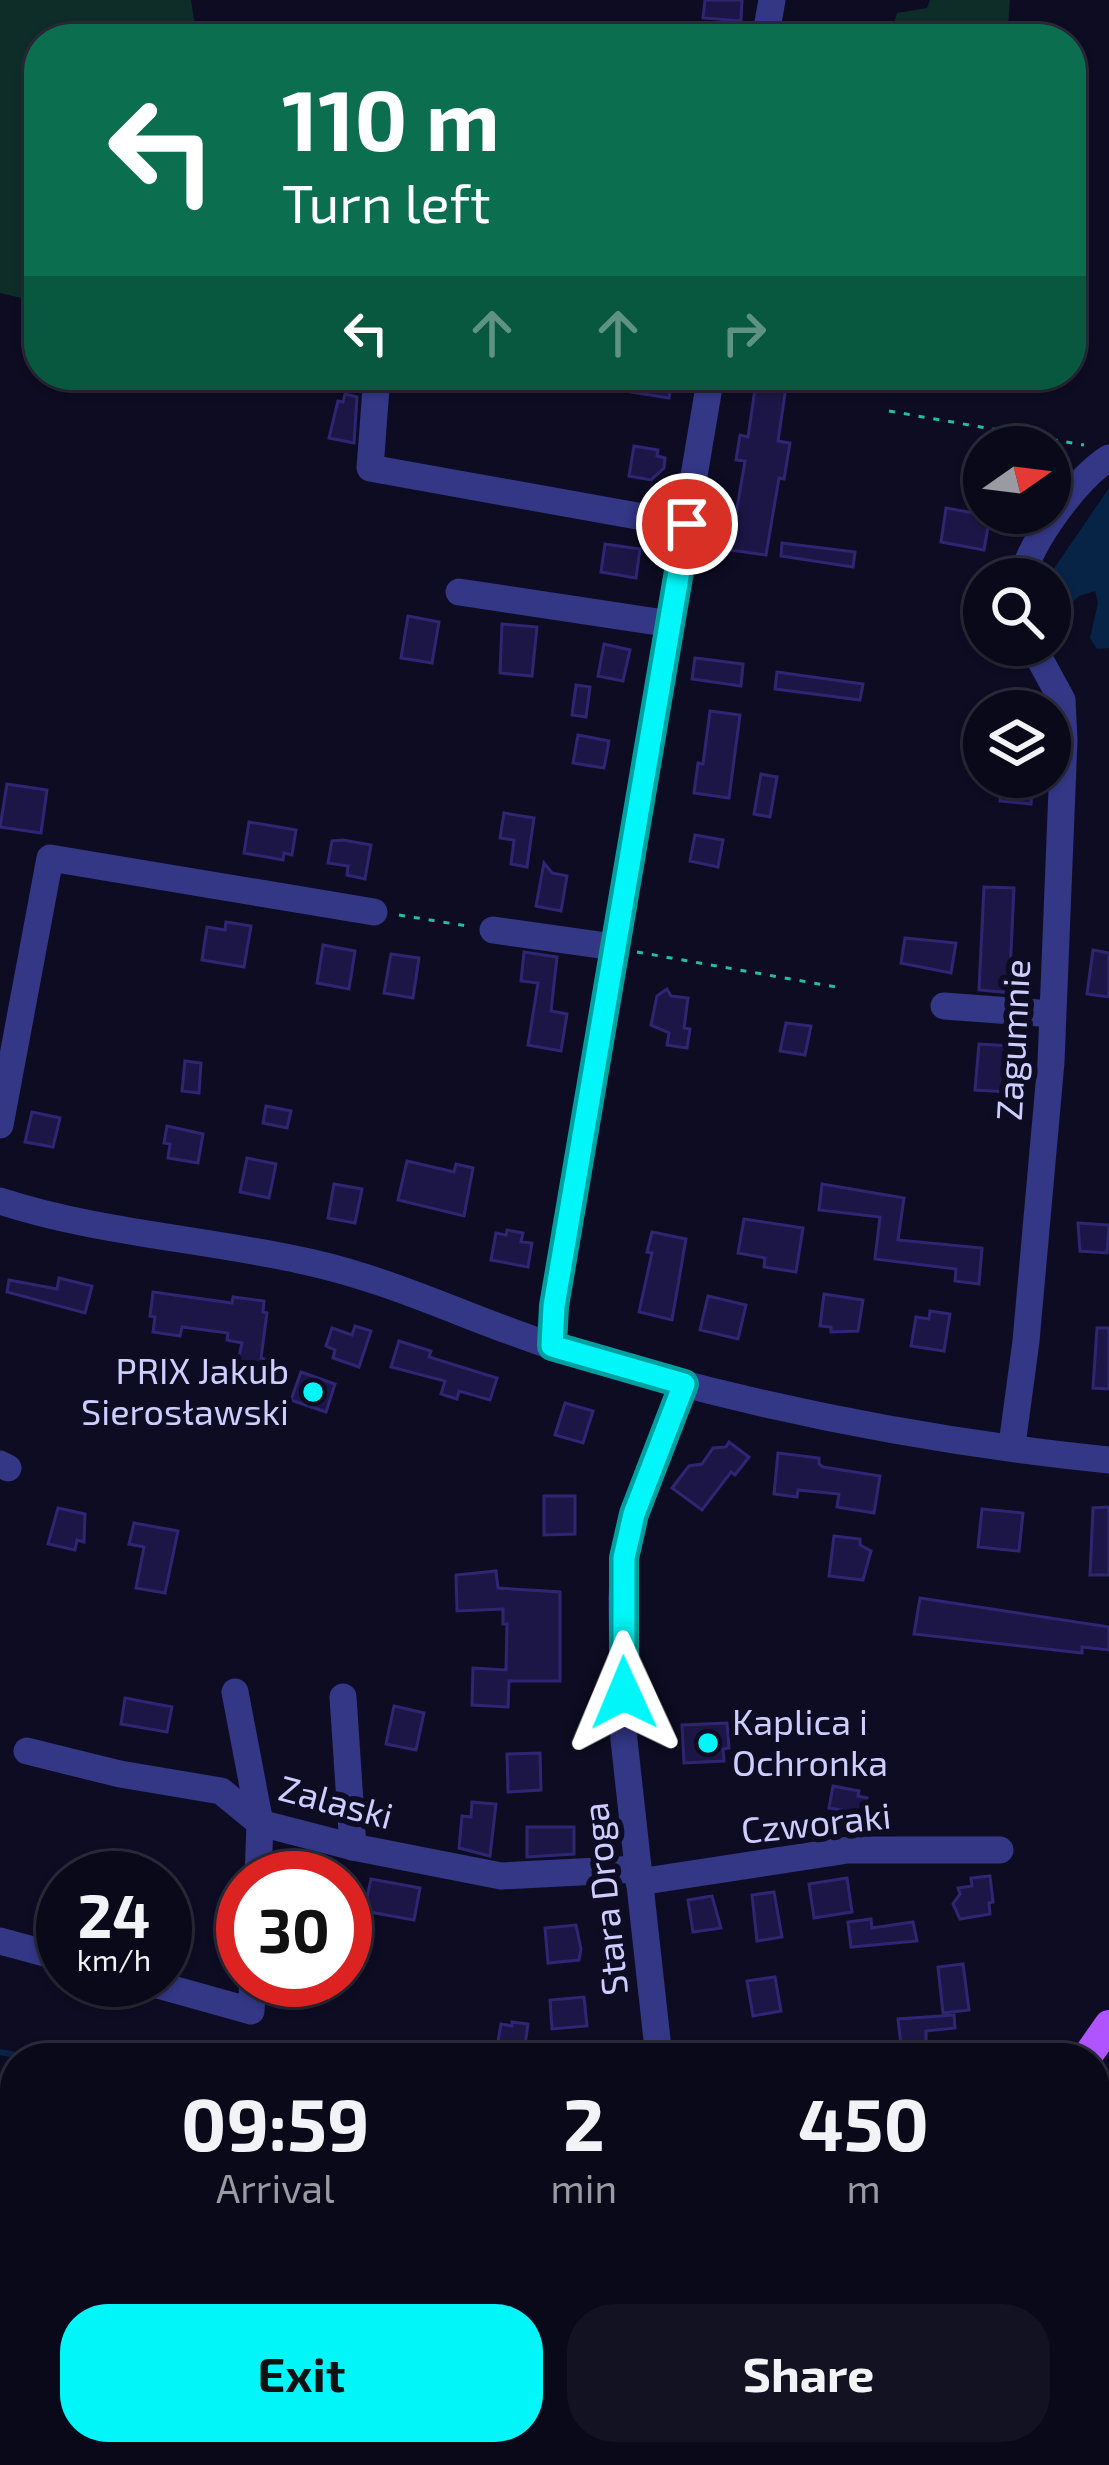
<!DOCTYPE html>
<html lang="en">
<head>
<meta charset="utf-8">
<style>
  body { margin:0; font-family:"Exo 2",sans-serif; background:#131223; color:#f1f3f6; height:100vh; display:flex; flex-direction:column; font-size:45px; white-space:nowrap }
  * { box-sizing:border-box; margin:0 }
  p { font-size:39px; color:#999aa2 }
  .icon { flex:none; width:66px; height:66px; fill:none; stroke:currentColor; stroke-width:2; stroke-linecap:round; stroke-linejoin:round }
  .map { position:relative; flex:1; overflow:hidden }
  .sheet { position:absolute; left:0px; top:2043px; width:1110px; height:423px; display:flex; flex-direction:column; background:#0a091a; border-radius:48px 48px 0 0; box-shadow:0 3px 9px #0004,0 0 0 3px #2a2a39 }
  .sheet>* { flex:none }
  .guide { position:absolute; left:24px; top:24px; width:1062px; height:366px; border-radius:48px; box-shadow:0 3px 9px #0004,0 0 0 3px #2a2a39; background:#0b6e4f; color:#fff; overflow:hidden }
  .needle { width:78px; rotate:76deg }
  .buttons { position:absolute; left:963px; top:426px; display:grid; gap:24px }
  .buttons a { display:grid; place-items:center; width:108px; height:108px; border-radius:50%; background:#0a091a; box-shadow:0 3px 9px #0004,0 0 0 3px #2a2a39; font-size:60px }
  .speed { position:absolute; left:36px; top:1851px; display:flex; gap:24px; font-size:60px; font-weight:700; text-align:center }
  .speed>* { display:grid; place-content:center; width:156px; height:156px; border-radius:50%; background:#0a091a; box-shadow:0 3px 9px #0004,0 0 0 3px #2a2a39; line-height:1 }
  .speed small { font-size:30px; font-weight:400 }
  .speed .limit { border:18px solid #d22; background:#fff; color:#111 }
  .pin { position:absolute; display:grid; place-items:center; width:102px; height:102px; color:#fff; margin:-51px; border:6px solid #fff; border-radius:50%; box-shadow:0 3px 12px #0007 }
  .me { position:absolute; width:132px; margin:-66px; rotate:359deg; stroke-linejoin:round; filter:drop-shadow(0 0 9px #0008) }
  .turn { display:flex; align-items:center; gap:42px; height:252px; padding:0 60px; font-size:54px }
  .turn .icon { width:156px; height:156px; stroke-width:2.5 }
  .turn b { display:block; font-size:84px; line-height:102px }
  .lanes { display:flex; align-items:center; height:114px; padding:0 60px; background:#0003; justify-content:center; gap:60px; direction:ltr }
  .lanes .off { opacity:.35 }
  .eta { display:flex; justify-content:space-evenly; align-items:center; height:204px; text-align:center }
  .eta b { font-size:72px; font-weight:700; line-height:84px }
  .cta { display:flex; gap:24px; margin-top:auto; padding:24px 60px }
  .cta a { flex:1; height:138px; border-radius:48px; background:#00f6f8; color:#111; font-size:48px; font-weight:700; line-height:138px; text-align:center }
  .cta a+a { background:#131223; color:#f1f3f6 }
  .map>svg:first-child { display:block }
  .green { fill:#0e2d29 }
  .water { fill:#072446 }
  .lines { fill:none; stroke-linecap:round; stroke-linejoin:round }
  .stream { stroke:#072446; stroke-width:6 }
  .building { fill:#1b1645; stroke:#2e2673; stroke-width:3 }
  .path { stroke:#24bda6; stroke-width:3; stroke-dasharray:6 9; stroke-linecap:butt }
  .minor { stroke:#333786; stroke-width:27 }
  .major { stroke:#b054ff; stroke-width:30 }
  .route-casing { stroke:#00a0a1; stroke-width:30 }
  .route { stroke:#00f6f8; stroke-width:21 }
  .poi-dot { fill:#00f6f8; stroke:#0d0c23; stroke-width:4.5 }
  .labels { text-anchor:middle; stroke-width:12; stroke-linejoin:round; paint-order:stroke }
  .street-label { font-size:36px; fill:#cecdff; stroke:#0d0c23 }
  .poi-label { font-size:36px; fill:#cecdff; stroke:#0d0c23; text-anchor:end }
</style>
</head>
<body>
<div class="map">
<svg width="1109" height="2465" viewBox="0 0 1109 2465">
  <rect width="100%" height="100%" fill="#0d0c23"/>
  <g class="green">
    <polygon points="0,0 191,0 197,39 39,39 39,302 0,293"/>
    <polygon points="930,0 1010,0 1007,39 889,39 897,13 927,8"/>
  </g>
  <polygon class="water" points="1109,488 1109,648 1097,649 1090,638 1098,603 1095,591 1079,596 1060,615 1054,612 1047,579"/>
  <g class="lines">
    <polyline class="stream" points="0,2052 32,2058"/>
  </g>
  <g class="building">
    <polygon points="705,0 742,0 741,21 703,18"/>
    <polygon points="634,375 673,375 669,398 631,392"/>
    <polygon points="756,382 786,387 778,441 790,443 784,479 779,478 766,555 730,550 745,461 736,460 740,435 748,437"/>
    <polygon points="345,394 357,397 354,443 329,438 338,401 343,402"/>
    <polygon points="634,446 658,450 657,456 665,458 664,468 651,480 629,476"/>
    <polygon points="946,508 990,516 984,550 941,542"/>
    <polygon points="782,543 855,552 853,567 781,556"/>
    <polygon points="605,544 640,549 636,578 601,572"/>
    <polygon points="408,616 439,622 432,663 401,658"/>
    <polygon points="502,624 537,627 532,676 500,673"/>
    <polygon points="604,644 630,650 623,681 598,676"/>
    <polygon points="695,658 743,664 741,686 692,679"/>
    <polygon points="777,672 863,684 860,700 775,689"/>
    <polygon points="576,685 590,687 586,717 572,715"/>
    <polygon points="710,711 740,715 729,798 694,793 698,763 703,764"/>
    <polygon points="578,735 609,741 604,768 573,763"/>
    <polygon points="761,774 777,777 770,817 754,814"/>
    <polygon points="1003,777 1033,777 1031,804 1000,801"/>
    <polygon points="7,784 47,790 41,833 0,827"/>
    <polygon points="504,813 534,818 527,867 511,864 514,840 500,838"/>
    <polygon points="249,822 296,830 292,855 284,853 283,860 244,853"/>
    <polygon points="695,835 723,840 718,867 690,861"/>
    <polygon points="343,840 371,845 365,879 347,875 348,866 328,863 332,841"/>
    <polygon points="544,863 552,873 567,876 561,911 536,906"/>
    <polygon points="984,887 1014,888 1010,972 1014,973 1013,993 979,990"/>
    <polygon points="226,922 251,926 244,967 202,960 207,927 225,930"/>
    <polygon points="905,938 956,943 951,973 901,963"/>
    <polygon points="323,945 355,951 349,989 317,983"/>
    <polygon points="1093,950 1109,953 1109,997 1087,994"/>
    <polygon points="524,952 557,957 551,1011 567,1014 561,1051 528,1045 538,983 521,981"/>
    <polygon points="391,954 419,958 413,998 384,993"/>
    <polygon points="667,989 671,996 688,998 684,1028 690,1029 687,1048 667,1045 669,1033 651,1025 657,996"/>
    <polygon points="786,1023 811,1026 805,1055 780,1051"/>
    <polygon points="979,1044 1011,1046 1010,1060 1016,1060 1015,1078 1009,1078 1008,1092 975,1090"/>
    <polygon points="185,1061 201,1063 199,1093 182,1091"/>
    <polygon points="266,1106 291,1111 287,1128 263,1123"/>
    <polygon points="32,1112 60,1118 53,1147 25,1142"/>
    <polygon points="167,1126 203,1134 198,1163 168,1158 170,1144 164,1143"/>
    <polygon points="247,1158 276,1164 269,1198 240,1192"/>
    <polygon points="407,1161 454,1172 456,1164 473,1168 464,1216 398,1200"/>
    <polygon points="334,1184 362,1189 355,1223 328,1218"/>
    <polygon points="822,1184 904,1198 898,1240 982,1248 979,1284 955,1281 956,1269 875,1259 880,1217 819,1210"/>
    <polygon points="744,1219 803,1228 796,1272 764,1267 765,1258 738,1253"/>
    <polygon points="1078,1223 1109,1225 1107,1253 1080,1251"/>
    <polygon points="507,1230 523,1233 521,1242 532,1243 528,1267 491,1260 496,1233 506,1235"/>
    <polygon points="652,1232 686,1239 672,1320 639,1312 652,1253 647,1252"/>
    <polygon points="59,1278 92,1286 85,1313 7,1292 9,1280 57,1289"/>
    <polygon points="153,1292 232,1303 233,1297 264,1301 263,1312 267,1313 261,1358 269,1360 265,1379 235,1373 242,1343 227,1340 228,1333 182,1327 180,1336 153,1332 155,1317 150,1316"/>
    <polygon points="824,1294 863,1300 858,1331 831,1332 831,1327 820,1326"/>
    <polygon points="708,1296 746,1305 738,1339 700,1330"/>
    <polygon points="930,1311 950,1314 944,1351 911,1346 916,1317 929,1319"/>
    <polygon points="355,1326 371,1331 359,1367 333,1358 335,1350 326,1346 332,1328 352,1335"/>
    <polygon points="1097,1328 1109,1328 1109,1389 1093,1388"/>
    <polygon points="399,1341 431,1351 429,1357 497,1378 490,1400 459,1391 457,1399 441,1394 445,1381 391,1367"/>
    <polygon points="301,1372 335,1384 326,1412 291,1400"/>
    <polygon points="565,1403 593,1411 583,1443 555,1435"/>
    <polygon points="729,1442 749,1457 735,1475 731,1472 702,1510 672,1488 689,1466 702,1464 713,1448 726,1447"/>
    <polygon points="778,1453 819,1458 819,1464 823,1467 880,1476 874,1513 837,1507 839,1494 798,1490 797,1497 774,1494"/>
    <polygon points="544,1496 575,1496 575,1534 544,1535"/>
    <polygon points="1109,1507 1109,1575 1090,1575 1093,1508"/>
    <polygon points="58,1508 85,1514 84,1542 77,1540 75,1550 48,1544"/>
    <polygon points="982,1509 1023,1513 1019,1551 978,1547"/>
    <polygon points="134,1523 178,1531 165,1593 136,1588 144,1547 129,1544"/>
    <polygon points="834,1536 860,1539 860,1545 871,1551 863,1580 829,1576"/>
    <polygon points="496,1571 498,1588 560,1592 560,1681 509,1681 508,1707 472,1705 473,1668 506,1670 507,1624 503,1624 503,1609 457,1611 456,1575"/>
    <polygon points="920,1598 1109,1627 1109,1650 1082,1647 1082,1653 914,1634"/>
    <polygon points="125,1698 172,1707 167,1732 121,1724"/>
    <polygon points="394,1706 424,1713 416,1750 386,1744"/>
    <polygon points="727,1723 729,1748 723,1749 724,1761 684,1763 682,1725"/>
    <polygon points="540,1753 541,1790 508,1792 507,1754"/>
    <polygon points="833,1786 859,1791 858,1796 867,1798 864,1814 829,1808"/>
    <polygon points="472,1802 496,1804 490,1856 459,1848 462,1816 471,1817"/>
    <polygon points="527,1827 574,1827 574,1854 527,1857"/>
    <polygon points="990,1876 993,1902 989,1903 990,1914 960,1919 953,1904 960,1894 958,1888 972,1886 971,1878"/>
    <polygon points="847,1878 852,1912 814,1918 809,1884"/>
    <polygon points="371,1879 420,1888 414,1920 364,1911"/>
    <polygon points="774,1892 782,1937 757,1941 752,1895"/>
    <polygon points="712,1896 721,1928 693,1932 688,1900"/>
    <polygon points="871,1919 872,1928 913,1922 917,1941 851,1947 848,1922"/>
    <polygon points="576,1925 581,1949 579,1960 548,1963 545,1928"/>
    <polygon points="963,1964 969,2010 943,2013 938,1967"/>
    <polygon points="775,1977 781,2011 753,2016 747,1981"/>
    <polygon points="584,1997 587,2026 552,2029 550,2000"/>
    <polygon points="954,2015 955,2028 926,2031 926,2043 901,2045 898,2019"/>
    <polygon points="512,2022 528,2024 524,2052 497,2047 501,2024 512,2026"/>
  </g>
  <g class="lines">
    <g class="path">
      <polyline points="889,411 1084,445"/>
      <polyline points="399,915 467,926"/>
      <polyline points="637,952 836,987"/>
      <polyline points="0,2113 15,2126"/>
      <polyline points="0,2233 15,2230"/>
    </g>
    <g class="minor">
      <polyline points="765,39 772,0"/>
      <polyline points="377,375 370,468 687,525"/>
      <path d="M1022,579C1030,542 1077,478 1109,458"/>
      <polyline points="459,592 671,624"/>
      <polyline points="493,930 614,947"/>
      <polyline points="944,1006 1052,1014"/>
      <polyline points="0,1125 50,858 374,912"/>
      <path d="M0,1201C102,1234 210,1239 313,1263C397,1282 474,1321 555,1347C733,1403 923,1441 1109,1460"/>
      <polyline points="552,1346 554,1307 711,375"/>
      <polyline points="1012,1445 1026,1341 1051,1062 1064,740 1062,700 1032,645"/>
      <polyline points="0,1464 8,1468"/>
      <polyline points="235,1692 260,1823 258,1878"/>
      <polyline points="343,1697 353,1847"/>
      <polyline points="27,1751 120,1774 221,1791 260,1823 353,1847 501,1876 638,1869"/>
      <polyline points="639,1882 848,1850 1000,1850"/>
      <polyline points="0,1941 63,1958"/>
      <polyline points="140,1980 251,2011 253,1980"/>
      <polyline points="659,2058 624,1740 622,1599 624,1558 634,1515 684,1383"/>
      <polyline points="1095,2424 1109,2411"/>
      <polyline points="593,2451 614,2465"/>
      <polyline points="677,2451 695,2465"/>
      <polyline points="333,2465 338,2451"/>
      <polyline points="1032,2465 1059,2451"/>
    </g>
    <g class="major">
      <polyline points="1086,2058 1109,2025"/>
      <polyline points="0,2374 15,2374"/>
    </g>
  </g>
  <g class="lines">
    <defs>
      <polyline id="route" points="624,1693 624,1558 634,1514 684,1384 552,1346 554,1306 687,524"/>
    </defs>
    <use href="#route" class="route-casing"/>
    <use href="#route" class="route"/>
  </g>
  <g class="poi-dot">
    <circle cx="313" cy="1392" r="12"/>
    <circle cx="708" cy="1743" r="12"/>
  </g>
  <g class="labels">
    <g class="street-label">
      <text transform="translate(1013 1040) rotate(-87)" y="13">Zagumnie</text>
      <text transform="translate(336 1802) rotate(15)" y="13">Zalaski</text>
      <text transform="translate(816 1823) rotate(-6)" y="13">Czworaki</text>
      <text transform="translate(605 1899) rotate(-96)" y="13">Stara Droga</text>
    </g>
    <g class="poi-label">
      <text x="289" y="1384">PRIX Jakub<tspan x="289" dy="41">Sierosławski</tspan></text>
      <text x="732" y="1735" text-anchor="start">Kaplica i<tspan x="732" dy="41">Ochronka</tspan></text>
    </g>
  </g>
</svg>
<div class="buttons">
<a><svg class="needle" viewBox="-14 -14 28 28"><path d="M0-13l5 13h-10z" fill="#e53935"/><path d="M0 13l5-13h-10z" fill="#999aa2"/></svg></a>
<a><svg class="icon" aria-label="search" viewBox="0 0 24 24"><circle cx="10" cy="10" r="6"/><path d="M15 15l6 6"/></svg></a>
<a><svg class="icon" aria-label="layers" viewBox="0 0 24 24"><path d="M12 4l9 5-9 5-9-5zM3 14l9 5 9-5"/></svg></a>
</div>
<div class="speed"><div>24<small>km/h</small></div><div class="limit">30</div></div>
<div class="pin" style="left:687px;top:524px;background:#d93025"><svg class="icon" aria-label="arrive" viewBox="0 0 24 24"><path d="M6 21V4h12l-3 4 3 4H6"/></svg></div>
<svg class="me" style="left:624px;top:1693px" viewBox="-20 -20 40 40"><path d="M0-17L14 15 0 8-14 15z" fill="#00f6f8" stroke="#fff" stroke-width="4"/></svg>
<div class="guide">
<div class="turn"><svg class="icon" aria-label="left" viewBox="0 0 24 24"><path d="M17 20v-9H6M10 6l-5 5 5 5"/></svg><div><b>110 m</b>Turn left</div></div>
<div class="lanes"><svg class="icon" aria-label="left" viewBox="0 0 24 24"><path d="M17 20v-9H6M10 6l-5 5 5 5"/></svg><svg class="icon off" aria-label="ahead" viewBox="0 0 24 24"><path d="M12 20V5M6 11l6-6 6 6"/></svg><svg class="icon off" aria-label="ahead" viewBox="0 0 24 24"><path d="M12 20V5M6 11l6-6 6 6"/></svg><svg class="icon off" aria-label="right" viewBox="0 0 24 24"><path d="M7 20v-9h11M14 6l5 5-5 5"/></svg></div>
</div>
<section class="sheet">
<div class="eta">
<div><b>09:59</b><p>Arrival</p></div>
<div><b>2</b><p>min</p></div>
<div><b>450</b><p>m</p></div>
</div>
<div class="cta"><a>Exit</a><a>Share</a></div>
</section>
</div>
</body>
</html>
